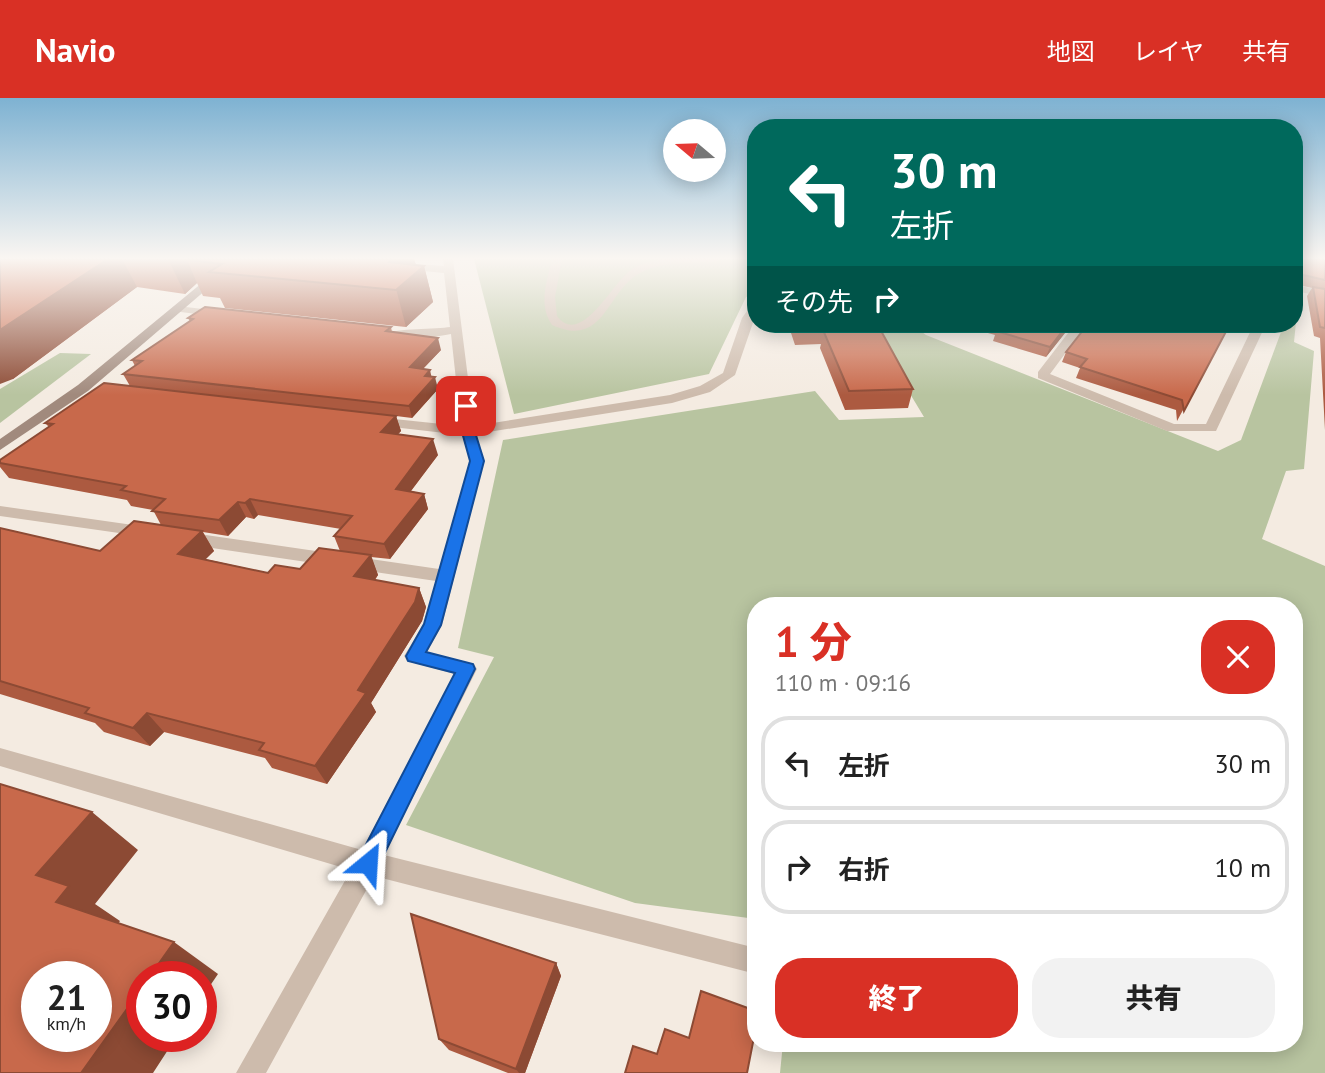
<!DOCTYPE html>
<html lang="ja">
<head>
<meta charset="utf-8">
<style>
  body { margin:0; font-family:"PT Sans","Noto Sans JP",sans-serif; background:#f2f2f2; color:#222; height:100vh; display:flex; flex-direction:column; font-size:26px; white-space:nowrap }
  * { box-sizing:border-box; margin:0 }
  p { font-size:23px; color:#767676 }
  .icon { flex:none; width:38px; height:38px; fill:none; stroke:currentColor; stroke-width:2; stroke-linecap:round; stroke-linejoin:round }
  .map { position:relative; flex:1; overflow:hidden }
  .side { position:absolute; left:747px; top:499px; width:556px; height:455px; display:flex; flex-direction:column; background:#fff; border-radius:28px; box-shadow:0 4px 18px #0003 }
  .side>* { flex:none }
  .banner { position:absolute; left:747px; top:21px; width:556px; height:214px; border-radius:28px; box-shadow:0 4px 18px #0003; background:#00695c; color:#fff; overflow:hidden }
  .needle { width:46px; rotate:289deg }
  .controls { position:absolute; left:663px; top:21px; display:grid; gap:14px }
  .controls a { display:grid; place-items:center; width:63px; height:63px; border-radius:50%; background:#fff; box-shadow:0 4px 18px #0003; font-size:35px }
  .speed { position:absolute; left:21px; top:863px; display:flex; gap:14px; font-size:35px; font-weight:700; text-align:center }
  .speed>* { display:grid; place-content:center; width:91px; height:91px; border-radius:50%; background:#fff; box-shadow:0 4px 18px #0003; line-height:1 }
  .speed small { font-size:18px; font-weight:400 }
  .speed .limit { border:10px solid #d22; background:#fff; color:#111 }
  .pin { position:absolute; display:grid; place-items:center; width:60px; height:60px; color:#fff; margin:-30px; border-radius:14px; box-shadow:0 4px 10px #0006 }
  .me { position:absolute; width:77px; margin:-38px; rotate:27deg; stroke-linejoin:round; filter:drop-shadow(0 0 5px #0008) }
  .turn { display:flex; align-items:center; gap:24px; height:147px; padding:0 28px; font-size:32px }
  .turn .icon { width:91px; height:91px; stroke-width:2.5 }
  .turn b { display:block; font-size:49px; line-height:60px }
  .then { display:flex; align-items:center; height:66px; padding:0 28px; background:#0003; gap:14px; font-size:26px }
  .round { display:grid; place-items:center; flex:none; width:74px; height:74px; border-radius:28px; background:#f2f2f2 }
  .headline { display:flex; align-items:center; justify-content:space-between; height:119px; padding:0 28px }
  h1 { font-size:42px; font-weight:800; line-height:52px; color:#d93025 }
  .cta { display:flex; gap:14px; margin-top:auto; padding:14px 28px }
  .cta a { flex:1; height:80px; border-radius:28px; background:#d93025; color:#fff; font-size:28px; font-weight:800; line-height:80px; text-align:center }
  .cta a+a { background:#f2f2f2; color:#222 }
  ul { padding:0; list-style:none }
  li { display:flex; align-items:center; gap:21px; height:94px; margin:0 14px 10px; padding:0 14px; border:4px solid #e0e0e0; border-radius:28px }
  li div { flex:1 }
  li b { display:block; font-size:26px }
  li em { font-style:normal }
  header { display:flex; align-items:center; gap:42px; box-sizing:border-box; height:98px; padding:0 35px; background:#d93025; color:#fff }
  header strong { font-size:33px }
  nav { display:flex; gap:38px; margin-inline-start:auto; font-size:24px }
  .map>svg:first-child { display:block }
  .green { fill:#b8c4a0 }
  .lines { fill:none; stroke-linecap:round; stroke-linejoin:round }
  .street { fill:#cdbbac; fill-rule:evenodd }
  .secondary { fill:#a18a7d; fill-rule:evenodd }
  .wall { fill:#ac5a40; fill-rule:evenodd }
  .shaded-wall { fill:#8c4a34 }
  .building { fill:#c8694b; stroke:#8c4a34; stroke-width:2; fill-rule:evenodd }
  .route { fill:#1a73e8; stroke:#114b97; stroke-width:2 }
</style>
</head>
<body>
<header>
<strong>Navio</strong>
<nav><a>地図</a><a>レイヤ</a><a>共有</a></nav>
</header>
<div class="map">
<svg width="1325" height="975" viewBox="0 0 1325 975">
  <rect width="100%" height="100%" fill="#f4ebe1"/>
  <g class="green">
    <polygon points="474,161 756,161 756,195 746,199 709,276 514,316"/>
    <polygon points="1296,224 1294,244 1314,253 1304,371 1286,373 1262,441 1325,468 1325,975 780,975 783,945 1295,945 1295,508 756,508 756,821 635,805 406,727 494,559 458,550 503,342 815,293 839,322 924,319 868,226 911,226 926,237 1218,353 1241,342 1284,226"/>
    <polygon points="60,255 91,256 0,325 0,291"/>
  </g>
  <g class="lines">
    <g class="street">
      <path d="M443,161H453L474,328L670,297L700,288L723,275L742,220L752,206L756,205V216L735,277L710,294L672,305L476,336L484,363L442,527L427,554L474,566L477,571L384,757L756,850V876L374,778L266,975H236L351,772L0,668V650L362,752L455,576L407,563L404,558L424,526L436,483L185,446L177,440L185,434L439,471L470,363L462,337L375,327L368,323L375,319L461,328L451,236C433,239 404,246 388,235C393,231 438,231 450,229L444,175L403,171L398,168L403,165L444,168Z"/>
      <path d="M552,161H562L555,199L557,218C582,251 614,180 634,170C659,157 692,160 720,161L715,164C691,165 662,163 640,175C606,193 605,251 552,227C538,206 547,183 552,161Z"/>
      <polygon points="1295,187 1325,193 1325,199 1295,193"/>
      <polygon points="177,208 220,213 226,216 220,219 173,213 173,209"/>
      <polygon points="1075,226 1087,226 1050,276 1174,326 1206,326 1254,226 1266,226 1216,333 1167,333 1038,280 1038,274"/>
      <polygon points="0,408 147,429 155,434 147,439 0,418"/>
    </g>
    <polygon class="secondary" points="231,161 242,161 88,293 0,352 0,341 78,287"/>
  </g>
  <g class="wall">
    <polygon points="0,161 414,161 416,167 424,168 433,204 406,229 225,210 220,200 203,198 197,185 185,196 137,189 13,281"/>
    <polygon points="1295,161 1325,161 1325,332 1320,240 1314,238 1307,198 1312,190 1295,186"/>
    <path d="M188,220L391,229L392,234L441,252L423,271L431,278L438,291L412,320L396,318L401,333L398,336L438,357L411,393L424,396L428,411L390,461L371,459L378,477L375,482L419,490L426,509L422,523L371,605L376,614L327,686L272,670L265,660L164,634L150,648L104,634L95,625L0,596V430L100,453L161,427L153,412L131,408L127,402L9,380L0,369V362L49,329L45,325L130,288L123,276L135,268L132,262L190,223ZM258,417L341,431L334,438L340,453L300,471L268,475L205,461L214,453L203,434L228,438L246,419L254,421Z"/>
    <polygon points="788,226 848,226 848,232 913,291 908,310 845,312 820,250 821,246 795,247"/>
    <polygon points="956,226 1072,226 1046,259 993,243 995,237"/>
    <polygon points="1230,226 1177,323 1176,312 1076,280 1080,270 1062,264 1066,254"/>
    <polygon points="556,865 561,878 525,975 508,975 449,952 439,941"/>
  </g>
  <g class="shaded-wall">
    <polygon points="108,161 122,161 137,189 13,281 0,286 0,232"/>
    <polygon points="168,161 227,161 187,162 197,185 185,196"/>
    <polygon points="392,161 414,161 418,174 424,168 433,204 406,229 389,164"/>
    <polygon points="1068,226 1072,226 1046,259 1050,249"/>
    <polygon points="438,240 441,252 413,281 410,269"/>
    <polygon points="430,272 432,281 435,279 438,291 412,320 409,308 425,278"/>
    <polygon points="396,318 401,333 386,349 381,334"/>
    <polygon points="433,341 438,357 401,406 396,391"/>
    <polygon points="424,396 428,411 390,461 384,446"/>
    <polygon points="250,401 258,417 254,421 245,405"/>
    <polygon points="238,404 246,419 228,438 219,422"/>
    <polygon points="202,433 214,453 191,476 178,456"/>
    <polygon points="371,457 378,477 363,497 354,478"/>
    <polygon points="419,490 426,509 422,523 371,605 376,614 327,686 315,668 358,592"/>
    <polygon points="147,615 164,634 150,648 133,630"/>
    <polygon points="92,714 138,752 95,806 120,823 109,838 56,804 36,777"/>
    <polygon points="174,844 218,876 201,901 201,878 150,878"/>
    <polygon points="556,865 561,878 525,975 519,975 516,971"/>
    <polygon points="142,890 142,938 177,938 153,975 81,975"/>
  </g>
  <g class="building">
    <polygon points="0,161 108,161 0,232"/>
    <polygon points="188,161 392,161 389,164 424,168 396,192 209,174 222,166 187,162"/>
    <polygon points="1295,161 1325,161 1325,182 1299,176 1295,170"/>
    <polygon points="1313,189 1325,191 1325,230 1320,229"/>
    <polygon points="205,209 391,229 386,233 438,240 410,269 430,272 425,278 435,279 409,308 123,276 142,263 132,262 193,221 188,220"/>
    <polygon points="797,226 848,226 849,227 798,229"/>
    <polygon points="993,226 1068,226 1050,249 996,233 1001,228"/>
    <polygon points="1088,226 1230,226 1184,313 1182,302 1080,269 1087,261 1066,254"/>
    <polygon points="880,231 913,291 849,293 823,232"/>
    <polygon points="104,285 396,318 381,334 433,341 396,391 424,396 384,446 334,438 352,418 250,401 245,405 238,404 219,422 152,413 165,401 121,392 126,388 0,365 0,362 53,326 45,325"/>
    <polygon points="134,423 202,433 178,456 268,475 275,467 300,471 319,450 371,457 354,478 419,490 415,504 358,592 366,595 315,668 259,652 264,645 147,615 133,630 85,615 89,610 0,583 0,430 100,453"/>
    <path d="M0,686L92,714L36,777L69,788L56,804L174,844L150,878H142V890L81,975H0ZM37,878H96V938H37Z"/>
    <polygon points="411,816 556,865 516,971 439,941"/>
    <polygon points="701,893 756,913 756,929 747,975 625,975 633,948 657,956 665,931 689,940"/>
  </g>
  <linearGradient id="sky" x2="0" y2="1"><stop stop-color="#7eb2d2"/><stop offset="0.54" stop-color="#faf6f2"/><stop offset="1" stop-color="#faf6f2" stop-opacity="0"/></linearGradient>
  <rect width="1325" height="297" fill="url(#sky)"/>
  <polygon class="route" points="466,305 472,308 475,334 484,363 441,527 426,554 473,566 475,571 376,773 368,776 360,773 357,765 360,758 455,575 408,563 406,558 424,526 470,363 462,334 459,308"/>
</svg>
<div class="controls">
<a><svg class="needle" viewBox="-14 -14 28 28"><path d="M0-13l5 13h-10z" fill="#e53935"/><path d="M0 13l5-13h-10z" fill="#767676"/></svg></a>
</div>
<div class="speed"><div>21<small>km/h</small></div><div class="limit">30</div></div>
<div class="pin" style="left:466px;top:308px;background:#d93025"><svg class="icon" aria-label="arrive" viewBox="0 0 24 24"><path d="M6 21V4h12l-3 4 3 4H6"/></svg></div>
<svg class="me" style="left:368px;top:765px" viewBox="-20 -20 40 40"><path d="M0-17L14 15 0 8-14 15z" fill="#1a73e8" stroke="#fff" stroke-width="4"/></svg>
<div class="banner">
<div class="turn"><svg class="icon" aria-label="left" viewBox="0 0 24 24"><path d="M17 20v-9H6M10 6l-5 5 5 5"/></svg><div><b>30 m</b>左折</div></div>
<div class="then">その先<svg class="icon" aria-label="right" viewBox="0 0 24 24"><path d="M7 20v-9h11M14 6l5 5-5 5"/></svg></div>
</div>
<section class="side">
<div class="headline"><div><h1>1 分</h1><p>110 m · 09:16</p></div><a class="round" style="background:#d93025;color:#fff"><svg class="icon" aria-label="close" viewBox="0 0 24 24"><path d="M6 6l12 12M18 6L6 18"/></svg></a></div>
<ul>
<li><svg class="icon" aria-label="left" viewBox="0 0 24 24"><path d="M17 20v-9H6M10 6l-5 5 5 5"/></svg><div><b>左折</b></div><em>30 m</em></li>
<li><svg class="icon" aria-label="right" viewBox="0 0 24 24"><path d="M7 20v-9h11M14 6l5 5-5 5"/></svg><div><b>右折</b></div><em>10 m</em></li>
</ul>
<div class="cta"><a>終了</a><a>共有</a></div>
</section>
</div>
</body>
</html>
